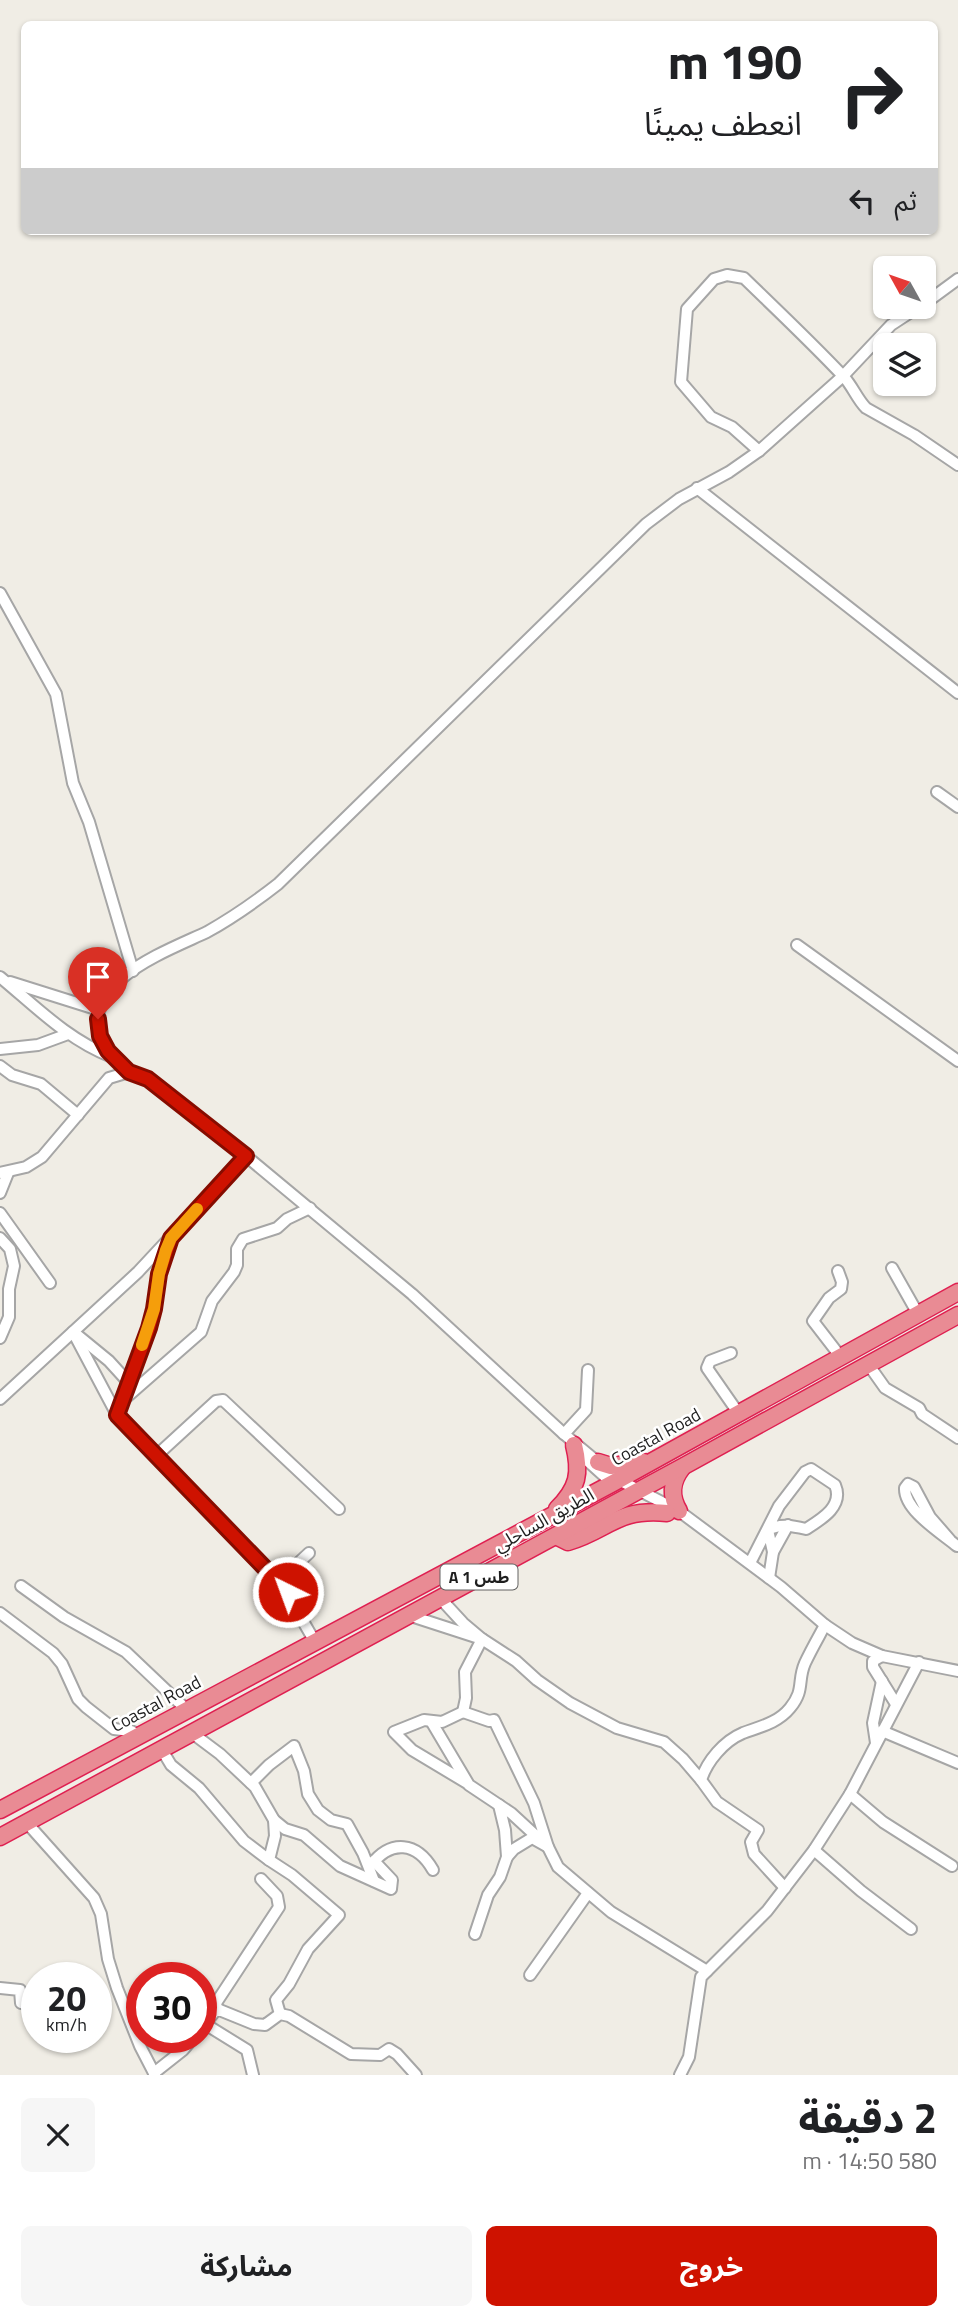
<!DOCTYPE html>
<html lang="ar">
<head>
<meta charset="utf-8">
<style>
  body { margin:0; font-family:"Titillium Web","Noto Sans Arabic",sans-serif; background:#f6f6f6; color:#202124; direction:rtl; height:100vh; display:flex; flex-direction:column; font-size:26px; white-space:nowrap }
  * { box-sizing:border-box; margin:0 }
  p { font-size:23px; color:#757577 }
  .icon { flex:none; width:38px; height:38px; fill:none; stroke:currentColor; stroke-width:2; stroke-linecap:round; stroke-linejoin:round }
  .map { position:relative; height:2075px; overflow:hidden; direction:ltr }
  .panel { display:flex; flex-direction:column; background:#fff; flex:1 }
  .panel>* { flex:none }
  .guide { position:absolute; left:21px; top:21px; width:917px; height:214px; border-radius:10px; box-shadow:0 2px 5px #0004; direction:rtl; background:#fff; color:#202124; overflow:hidden }
  .needle { width:46px; rotate:310deg }
  .buttons { position:absolute; left:873px; top:256px; display:grid; gap:14px }
  .buttons a { display:grid; place-items:center; width:63px; height:63px; border-radius:10px; background:#fff; box-shadow:0 2px 5px #0004; font-size:35px }
  .speed { position:absolute; left:21px; top:1962px; display:flex; gap:14px; font-size:35px; font-weight:700; text-align:center }
  .speed>* { display:grid; place-content:center; width:91px; height:91px; border-radius:50%; background:#fff; box-shadow:0 2px 5px #0004; line-height:1 }
  .speed small { font-size:18px; font-weight:400 }
  .speed .limit { border:10px solid #d22; background:#fff; color:#111 }
  .pin { position:absolute; display:grid; place-items:center; width:60px; height:60px; color:#fff; margin:-72px -30px; border-radius:50% 50% 50% 0; rotate:-45deg; box-shadow:0 0 7px #0007 }
  .pin .icon { rotate:45deg }
  .me { position:absolute; width:77px; margin:-38px; rotate:318deg; stroke-linejoin:round; filter:drop-shadow(0 0 5px #0008) }
  .turn { display:flex; align-items:center; gap:24px; height:147px; padding:0 21px; font-size:32px }
  .turn .icon { width:91px; height:91px; stroke-width:2.5 }
  .turn b { display:block; font-size:49px; line-height:60px }
  .then { display:flex; align-items:center; height:66px; padding:0 21px; background:#0003; gap:14px; font-size:26px }
  .round { display:grid; place-items:center; flex:none; width:74px; height:74px; border-radius:10px; background:#f6f6f6 }
  .head { display:flex; align-items:center; justify-content:space-between; height:119px; padding:0 21px }
  h1 { font-size:42px; font-weight:700; line-height:52px }
  .primary-button { display:flex; gap:14px; margin-top:auto; padding:14px 21px }
  .primary-button a { flex:1; height:80px; border-radius:10px; background:#ce1200; color:#fff; font-size:28px; font-weight:700; line-height:80px; text-align:center }
  .primary-button a+a { background:#f6f6f6; color:#202124 }
  .map>svg:first-child { display:block }
  .lines { fill:none; stroke-linecap:round; stroke-linejoin:round }
  .minor-casing { stroke:#a6a6a6; stroke-width:14 }
  .highway-casing { stroke:#df2051; stroke-width:19 }
  .minor { stroke:#fff; stroke-width:10 }
  .highway { stroke:#e98b94; stroke-width:16 }
  .route-casing { stroke:#860c00; stroke-width:18 }
  .route { stroke:#ce1200; stroke-width:12 }
  .slow { stroke:#f59e0b; stroke-width:12 }
  .labels { text-anchor:middle; stroke-width:5; stroke-linejoin:round; paint-order:stroke }
  .shield { fill:#fff; stroke:#626262; stroke-width:2 }
  .shield-label { font-size:16px; font-weight:bold; fill:#1f1f1f }
  .street-label { font-size:18px; fill:#1f1f1f; stroke:#fff }
</style>
</head>
<body>
<div class="map">
<svg width="958" height="2075" viewBox="0 0 958 2075">
  <rect width="100%" height="100%" fill="#f0ede5"/>
  <g class="lines">
    <defs>
      <g id="minor">
        <polyline points="924,304 958,279"/>
        <path d="M759,451L732,427L711,417L681,382L687,309L714,279L727,275L744,278C778,311 812,343 844,377C853,387 857,399 866,408L914,435L958,465"/>
        <polyline points="697,488 958,693"/>
        <polyline points="0,593 56,694 73,783 89,822 133,971"/>
        <polyline points="937,792 958,807"/>
        <polyline points="797,945 958,1061"/>
        <path d="M0,977C35,1006 68,1040 112,1057"/>
        <polyline points="10,982 99,1010"/>
        <polyline points="0,1049 38,1045 68,1034"/>
        <polyline points="0,1066 12,1075 41,1084 78,1115"/>
        <path d="M129,1072C120,1063 109,1055 104,1044C73,984 167,951 207,932C232,918 255,902 278,884L646,524L679,499L729,472L759,451L843,376L891,325L920,306"/>
        <polyline points="0,1173 26,1167 42,1157 109,1078 129,1072 142,1076 246,1156 412,1294 564,1434 619,1480 679,1511 781,1587 825,1625 852,1643 882,1656 958,1671"/>
        <polyline points="0,1193 8,1173"/>
        <polyline points="0,1213 50,1283"/>
        <polyline points="0,1238 10,1249 14,1266 9,1289 9,1317 0,1338"/>
        <polyline points="892,1268 918,1314"/>
        <polyline points="838,1271 842,1282 841,1289 829,1298 813,1321 840,1356"/>
        <polyline points="73,1332 117,1415 210,1513 281,1583 315,1642"/>
        <polyline points="76,1334 109,1361 129,1383"/>
        <polyline points="731,1353 710,1361 707,1368 739,1414"/>
        <polyline points="868,1364 885,1388 919,1408 922,1414 958,1438"/>
        <polyline points="0,1399 138,1272 246,1156"/>
        <polyline points="122,1399 152,1318 158,1274 168,1244"/>
        <polyline points="121,1402 201,1332 212,1301 234,1272 237,1265 237,1249 243,1239 277,1228 287,1219 310,1208"/>
        <polyline points="564,1434 586,1410 588,1370"/>
        <polyline points="581,1455 611,1482"/>
        <polyline points="156,1456 216,1401 223,1400 339,1509"/>
        <path d="M950,1540L930,1517L914,1487L908,1484L905,1488C904,1510 940,1532 957,1546"/>
        <polyline points="773,1552 788,1525"/>
        <path d="M750,1563L779,1506L805,1472L811,1469L835,1485C844,1506 822,1519 806,1529C793,1526 780,1523 768,1530L773,1552L769,1578"/>
        <polyline points="279,1581 309,1553"/>
        <polyline points="21,1586 64,1617 126,1652 186,1709"/>
        <polyline points="440,1598 463,1623 482,1639 516,1661 537,1680 570,1703 617,1728 664,1742 683,1759 701,1780"/>
        <polyline points="0,1613 53,1653 62,1664 78,1699 86,1707 114,1729 131,1731 139,1735"/>
        <polyline points="408,1615 482,1639 465,1672 466,1698 463,1712 489,1721 494,1720 534,1803 548,1847 511,1813 469,1785 431,1721"/>
        <polyline points="882,1656 873,1661 873,1667 896,1704"/>
        <polyline points="463,1712 442,1722 424,1720 394,1732 412,1750 467,1783"/>
        <polyline points="882,1731 958,1763"/>
        <polyline points="192,1733 220,1754 255,1787 274,1820 285,1829 304,1835 340,1866 391,1889 392,1880 374,1861"/>
        <polyline points="876,1743 873,1723 882,1681"/>
        <polyline points="162,1750 171,1765 199,1788 244,1841 269,1860"/>
        <polyline points="251,1783 269,1765 294,1746 304,1771 308,1794 318,1810 331,1820 347,1824 363,1853 374,1881"/>
        <polyline points="850,1794 883,1822 952,1866"/>
        <polyline points="274,1820 275,1836 269,1860 292,1875 339,1915 308,1949 289,1984 276,2000 280,2014"/>
        <polyline points="27,1823 94,1898 101,1914 108,1959 117,1988 140,2046 155,2075"/>
        <polyline points="814,1850 861,1891 911,1929"/>
        <polyline points="507,1857 514,1849 532,1838 548,1847 558,1867 611,1912 707,1971"/>
        <path d="M371,1865C391,1839 417,1842 433,1870"/>
        <path d="M785,1888L754,1854L751,1842L758,1830L717,1802L701,1780C707,1761 724,1741 743,1733C759,1727 778,1723 790,1708C805,1690 797,1681 805,1663C811,1650 818,1638 825,1625"/>
        <polyline points="475,1934 488,1895 500,1877 507,1857 505,1830 499,1805"/>
        <polyline points="530,1975 588,1893"/>
        <polyline points="0,1988 20,1990 21,2003"/>
        <polyline points="217,2009 216,2003 279,1907 277,1896 261,1879"/>
        <polyline points="205,2024 247,2050 253,2075"/>
        <polyline points="201,2028 217,2009 254,2024 265,2025 280,2014 289,2016 351,2054 380,2055 389,2049 397,2054 416,2075"/>
        <polyline points="154,2073 183,2050 194,2037"/>
        <polyline points="680,2075 689,2057 701,1977 767,1911 814,1850 850,1794 919,1662"/>
      </g>
      <g id="highway">
        <polyline points="598,1462 611,1466 644,1462"/>
        <path d="M557,1509C578,1488 581,1473 574,1445"/>
        <path d="M679,1511C670,1496 671,1482 682,1468"/>
        <path d="M556,1536L568,1542C609,1530 616,1508 667,1513"/>
        <polyline points="0,1810 613,1483 958,1292"/>
        <polyline points="0,1837 684,1466 958,1315"/>
      </g>
    </defs>
    <use href="#minor" class="minor-casing"/>
    <use href="#highway" class="highway-casing"/>
    <use href="#minor" class="minor"/>
    <use href="#highway" class="highway"/>
  </g>
  <g class="lines">
    <defs>
      <polyline id="route" points="98,1019 100,1036 108,1051 129,1072 148,1079 246,1156 171,1238 159,1274 154,1309 149,1328 117,1415 288,1592"/>
    </defs>
    <use href="#route" class="route-casing"/>
    <use href="#route" class="route"/>
    <polyline class="slow" points="142,1345 154,1309 159,1274 166,1250 171,1238 197,1209"/>
  </g>
  <g class="labels">
    <rect class="shield" x="440.5" y="1564.5" width="77" height="25" rx="5"/>
    <g class="shield-label">
      <text x="479" y="1583">A 1 طس</text>
    </g>
    <g class="street-label">
      <text transform="translate(656 1437) rotate(-29)" y="6">Coastal Road</text>
      <text transform="translate(544 1520) rotate(-29)" y="6">الطريق الساحلي</text>
      <text transform="translate(156 1704) rotate(-28)" y="6">Coastal Road</text>
    </g>
  </g>
</svg>
<div class="buttons">
<a><svg class="needle" viewBox="-14 -14 28 28"><path d="M0-13l5 13h-10z" fill="#e53935"/><path d="M0 13l5-13h-10z" fill="#757577"/></svg></a>
<a><svg class="icon" aria-label="layers" viewBox="0 0 24 24"><path d="M12 4l9 5-9 5-9-5zM3 14l9 5 9-5"/></svg></a>
</div>
<div class="speed"><div>20<small>km/h</small></div><div class="limit">30</div></div>
<div class="pin" style="left:98px;top:1019px;background:#d93025"><svg class="icon" aria-label="arrive" viewBox="0 0 24 24"><path d="M6 21V4h12l-3 4 3 4H6"/></svg></div>
<svg class="me" style="left:288px;top:1592px" viewBox="-20 -20 40 40"><circle r="17" fill="#ce1200" stroke="#fff" stroke-width="3"/><path d="M0-11L8 9 0 5-8 9z" fill="#fff"/></svg>
<div class="guide">
<div class="turn"><svg class="icon" aria-label="right" viewBox="0 0 24 24"><path d="M7 20v-9h11M14 6l5 5-5 5"/></svg><div><b>190 m</b>انعطف يمينًا</div></div>
<div class="then">ثم<svg class="icon" aria-label="left" viewBox="0 0 24 24"><path d="M17 20v-9H6M10 6l-5 5 5 5"/></svg></div>
</div>
</div>
<section class="panel">
<div class="head"><div><h1>2 دقيقة</h1><p>580 m · 14:50</p></div><a class="round"><svg class="icon" aria-label="close" viewBox="0 0 24 24"><path d="M6 6l12 12M18 6L6 18"/></svg></a></div>
<div class="primary-button"><a>خروج</a><a>مشاركة</a></div>
</section>
</body>
</html>
